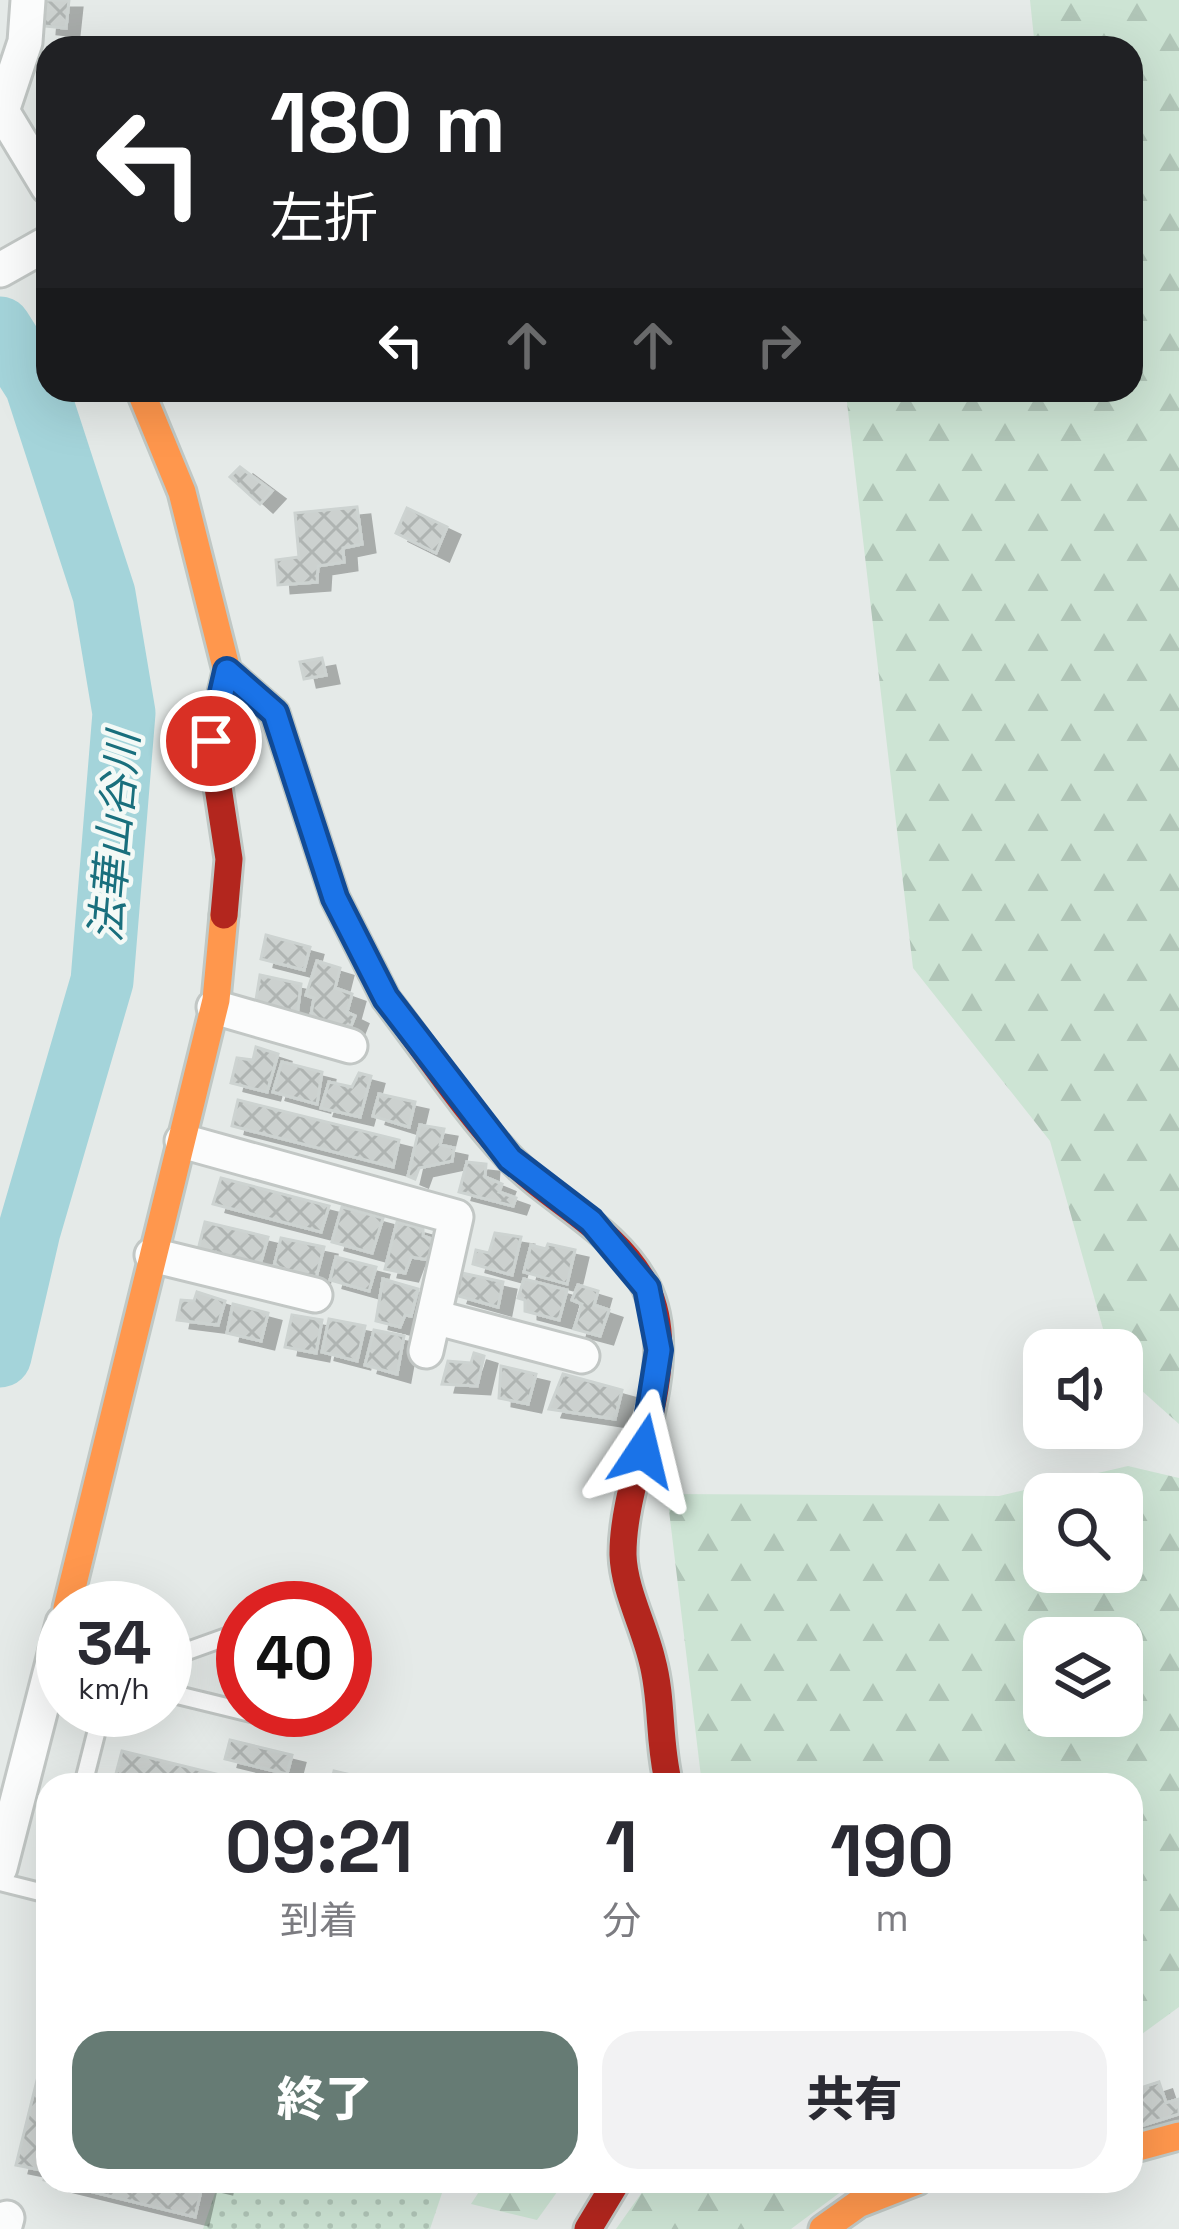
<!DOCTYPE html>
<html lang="ja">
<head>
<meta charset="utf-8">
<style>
  body { margin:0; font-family:"Space Grotesk","Noto Sans JP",sans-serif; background:#f2f2f3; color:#2b2b33; height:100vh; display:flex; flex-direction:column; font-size:45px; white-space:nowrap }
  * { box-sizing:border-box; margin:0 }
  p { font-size:39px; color:#7c7c81 }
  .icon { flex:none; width:66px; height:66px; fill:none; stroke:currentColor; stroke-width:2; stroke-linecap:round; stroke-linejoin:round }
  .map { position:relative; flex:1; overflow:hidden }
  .drawer { position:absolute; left:36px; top:1773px; width:1107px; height:420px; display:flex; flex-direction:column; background:#fff; border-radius:36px; box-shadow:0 12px 48px #0002 }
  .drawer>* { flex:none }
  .guide { position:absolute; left:36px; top:36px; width:1107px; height:366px; border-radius:36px; box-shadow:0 12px 48px #0002; background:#202124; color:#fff; overflow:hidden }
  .tools { position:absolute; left:1023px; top:1329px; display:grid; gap:24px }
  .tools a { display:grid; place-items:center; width:120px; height:120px; border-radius:24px; background:#fff; box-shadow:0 12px 48px #0002; font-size:60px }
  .speed { position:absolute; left:36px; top:1581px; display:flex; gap:24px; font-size:60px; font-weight:700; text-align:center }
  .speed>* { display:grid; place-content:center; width:156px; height:156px; border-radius:50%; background:#fff; box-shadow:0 12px 48px #0002; line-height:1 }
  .speed small { font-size:30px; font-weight:400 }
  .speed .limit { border:18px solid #d22; background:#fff; color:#111 }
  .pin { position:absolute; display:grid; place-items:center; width:102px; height:102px; color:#fff; margin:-51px; border:6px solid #fff; border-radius:50%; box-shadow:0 3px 12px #0007 }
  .me { position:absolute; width:132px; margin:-66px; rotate:10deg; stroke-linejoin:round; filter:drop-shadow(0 0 9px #0008) }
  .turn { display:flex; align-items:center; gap:42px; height:252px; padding:0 36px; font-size:54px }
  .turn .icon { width:156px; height:156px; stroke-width:2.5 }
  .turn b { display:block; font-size:84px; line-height:102px }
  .lanes { display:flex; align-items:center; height:114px; padding:0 36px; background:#0003; justify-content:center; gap:60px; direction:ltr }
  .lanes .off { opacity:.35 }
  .eta { display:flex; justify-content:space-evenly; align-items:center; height:204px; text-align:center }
  .eta b { font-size:72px; font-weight:800; line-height:84px }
  .button { display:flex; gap:24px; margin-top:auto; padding:24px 36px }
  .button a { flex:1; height:138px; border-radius:36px; background:#667b74; color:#fff; font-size:48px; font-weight:800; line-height:138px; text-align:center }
  .button a+a { background:#f2f2f3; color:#2b2b33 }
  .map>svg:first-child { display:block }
  .grass { fill:url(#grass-dots) }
  .forest { fill:url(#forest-firs); fill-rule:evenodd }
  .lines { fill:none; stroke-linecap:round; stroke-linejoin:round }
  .river { stroke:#a4d4da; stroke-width:63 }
  .building { fill:url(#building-cross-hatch); stroke:#cdd3d1; stroke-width:3; filter:url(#shadow) }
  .lane-casing { stroke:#c2c7c5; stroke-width:22 }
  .street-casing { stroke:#c2c7c5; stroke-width:39 }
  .slow-casing { stroke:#c0c8c5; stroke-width:33 }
  .jam-casing { stroke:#c0c8c5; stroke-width:33 }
  .lane { stroke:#fbfcfc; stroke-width:16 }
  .street { stroke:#fbfcfc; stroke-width:33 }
  .slow { stroke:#ff974d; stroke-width:27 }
  .jam { stroke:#b3261e; stroke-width:27 }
  .route-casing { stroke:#114b97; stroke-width:30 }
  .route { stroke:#1a73e8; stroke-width:21 }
  .labels { text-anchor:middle; stroke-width:9; stroke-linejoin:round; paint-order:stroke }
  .water-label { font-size:42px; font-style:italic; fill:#196f7d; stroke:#f3f9f6 }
</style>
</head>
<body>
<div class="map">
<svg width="1179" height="2229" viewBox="0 0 1179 2229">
  <defs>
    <pattern id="grass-dots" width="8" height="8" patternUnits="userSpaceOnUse" patternTransform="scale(3)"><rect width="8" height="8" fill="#cde4d4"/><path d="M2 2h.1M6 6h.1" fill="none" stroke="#b0c5b7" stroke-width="1.8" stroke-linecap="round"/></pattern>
    <pattern id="forest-firs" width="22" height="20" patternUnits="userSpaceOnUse" patternTransform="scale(3)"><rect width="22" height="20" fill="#cde4d4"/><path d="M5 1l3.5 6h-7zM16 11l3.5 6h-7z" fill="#b0c5b7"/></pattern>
    <pattern id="building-cross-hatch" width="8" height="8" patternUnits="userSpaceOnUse" patternTransform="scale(3)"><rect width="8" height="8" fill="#ccd1cf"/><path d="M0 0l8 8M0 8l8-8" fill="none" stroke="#afb4b2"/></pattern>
    <filter id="shadow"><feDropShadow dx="13" dy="8" stdDeviation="0" flood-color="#0004"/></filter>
  </defs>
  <rect width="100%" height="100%" fill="#e5eae8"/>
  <polygon class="grass" points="219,2181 446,2181 430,2229 203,2229"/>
  <g class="forest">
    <polygon points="1030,0 1179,0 1179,1424 1122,1373 1122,1350 1109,1350 1050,1141 913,968 846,394 1131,390 1131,48 1035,48"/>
    <path d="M1128,1466L1179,1478V2007L1131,2042V1785H702L667,1494L999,1496ZM1044,1494H1122V1572H1044ZM1044,1638H1122V1716H1044Z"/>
    <polygon points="486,2181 565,2181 537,2220 471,2204"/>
    <polygon points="650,2181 867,2181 846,2188 791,2229 616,2229"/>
  </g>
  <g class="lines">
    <polyline class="river" points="0,328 36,385 104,594 124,713 102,981 29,1231 0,1356"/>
  </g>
  <g class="building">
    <polygon points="46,0 69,0 66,28 44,26"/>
    <polygon points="240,467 272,491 260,504 230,477"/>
    <polygon points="357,507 362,544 343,548 344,562 318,566 317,582 278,585 276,560 299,557 295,513"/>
    <polygon points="407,508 447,527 436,553 396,533"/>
    <polygon points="322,658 326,675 304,679 300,662"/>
    <polygon points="266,935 310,947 304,970 261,959"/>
    <polygon points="317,961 340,968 335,988 352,994 347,1012 355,1016 349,1031 310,1020 314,998 306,995"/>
    <polygon points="260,975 301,984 297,1016 255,1006"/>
    <polygon points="256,1047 278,1054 267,1092 231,1083 237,1058 253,1060"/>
    <polygon points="282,1062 322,1072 317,1104 273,1092"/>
    <polygon points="359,1073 371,1076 360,1117 321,1108 329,1082 352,1087"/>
    <polygon points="379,1094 415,1102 409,1127 373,1116"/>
    <polygon points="238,1100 399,1140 393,1167 232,1126"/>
    <polygon points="420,1125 444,1129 440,1145 454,1148 452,1161 419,1168 415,1179 408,1176"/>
    <polygon points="467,1162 486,1164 485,1177 502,1184 499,1192 516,1198 513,1206 459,1192"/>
    <polygon points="221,1178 329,1206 321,1232 213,1204"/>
    <polygon points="342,1207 383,1218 372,1253 332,1242"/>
    <polygon points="205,1222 268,1237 260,1265 198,1250"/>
    <polygon points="397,1222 423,1229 423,1236 437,1241 430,1260 411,1257 405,1273 385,1269"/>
    <polygon points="495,1233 521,1237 512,1275 473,1264 476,1250 489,1253"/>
    <polygon points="281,1238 324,1247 316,1278 274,1266"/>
    <polygon points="548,1244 575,1250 567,1284 524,1272 531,1245 546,1249"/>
    <polygon points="336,1257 376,1267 369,1291 330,1280"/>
    <polygon points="462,1273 503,1282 498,1307 455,1295"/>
    <polygon points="383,1279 418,1289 411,1316 405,1315 400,1327 376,1321"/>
    <polygon points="524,1279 567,1290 559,1320 525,1311 525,1300 518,1298"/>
    <polygon points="578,1285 598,1291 594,1305 609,1310 600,1336 574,1329 582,1304 572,1300"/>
    <polygon points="197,1292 225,1301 218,1325 177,1320 181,1300 194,1301"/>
    <polygon points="233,1304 268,1313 261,1341 227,1333"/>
    <polygon points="292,1315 322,1320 316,1353 285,1347"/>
    <polygon points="329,1319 365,1326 357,1361 322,1352"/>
    <polygon points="374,1330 404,1336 397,1374 365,1365"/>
    <polygon points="474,1353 484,1356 477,1386 442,1384 448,1361 471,1363"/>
    <polygon points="501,1366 536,1374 528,1404 499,1398"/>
    <polygon points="563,1374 622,1390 615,1419 549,1409"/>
    <polygon points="230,1740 292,1755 287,1774 225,1759"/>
    <polygon points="122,1751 261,1785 113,1785"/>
    <polygon points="334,1771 394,1785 331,1785"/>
    <polygon points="46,2044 48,2181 220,2181 219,2186 203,2182 195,2217 44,2180 46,2171 16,2165"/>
    <polygon points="1159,2082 1166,2103 1179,2099 1179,2114 1131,2129 1131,2091"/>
  </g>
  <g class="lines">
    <defs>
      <g id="lane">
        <polyline points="165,1659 243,1631"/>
        <polyline points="165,1692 284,1721 286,1710"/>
        <polyline points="83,1785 102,1710"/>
        <polyline points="0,1882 48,1894"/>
      </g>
      <g id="street">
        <polyline points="28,0 25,42 2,111 48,187"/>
        <polyline points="0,270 48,243"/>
        <polyline points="214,1007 350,1046"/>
        <polyline points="182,1141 456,1217 426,1351"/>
        <polyline points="152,1255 315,1295"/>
        <polyline points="434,1317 582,1356"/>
        <polyline points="0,1868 63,1623"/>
        <polyline points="4,2229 7,2218"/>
      </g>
      <g id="slow">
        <polyline points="140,390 182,492 227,671 275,713 335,898 372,971"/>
        <polyline points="67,1608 216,1000 224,915"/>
        <polyline points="1131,2149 1179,2136"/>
        <polyline points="823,2229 858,2204 917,2181"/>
      </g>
      <g id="jam">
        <polyline points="224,915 229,859 211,741 227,671"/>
        <path d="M372,971L386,999C426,1051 464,1109 509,1157C551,1202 617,1229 646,1287C685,1365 622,1474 623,1555C624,1589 644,1626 652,1660C663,1700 658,1743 669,1785"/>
        <polyline points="588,2229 617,2181"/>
      </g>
    </defs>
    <use href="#lane" class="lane-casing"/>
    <use href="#street" class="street-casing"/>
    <use href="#slow" class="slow-casing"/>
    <use href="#jam" class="jam-casing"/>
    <use href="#lane" class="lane"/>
    <use href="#street" class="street"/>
    <use href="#slow" class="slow"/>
    <use href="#jam" class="jam"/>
  </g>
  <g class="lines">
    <defs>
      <polyline id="route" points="211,741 227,671 275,713 335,898 386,998 510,1159 591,1221 647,1288 659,1350 643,1451"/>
    </defs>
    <use href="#route" class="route-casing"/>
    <use href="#route" class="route"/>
  </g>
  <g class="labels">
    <g class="water-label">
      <text transform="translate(114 837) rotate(-85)" y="15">法華山谷川</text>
    </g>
  </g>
</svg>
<div class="tools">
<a><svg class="icon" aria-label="sound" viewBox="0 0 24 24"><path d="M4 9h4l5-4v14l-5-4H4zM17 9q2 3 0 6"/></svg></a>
<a><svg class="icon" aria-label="search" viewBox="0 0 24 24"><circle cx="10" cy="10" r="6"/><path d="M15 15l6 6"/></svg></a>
<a><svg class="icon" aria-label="layers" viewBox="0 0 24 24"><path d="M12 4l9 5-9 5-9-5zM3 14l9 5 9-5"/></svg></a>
</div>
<div class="speed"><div>34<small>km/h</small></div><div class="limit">40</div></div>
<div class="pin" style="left:211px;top:741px;background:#d93025"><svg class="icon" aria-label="arrive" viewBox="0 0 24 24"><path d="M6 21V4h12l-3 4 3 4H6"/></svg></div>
<svg class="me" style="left:643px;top:1451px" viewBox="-20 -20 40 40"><path d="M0-17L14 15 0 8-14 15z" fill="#1a73e8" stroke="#fff" stroke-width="4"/></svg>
<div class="guide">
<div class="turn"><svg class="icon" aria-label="left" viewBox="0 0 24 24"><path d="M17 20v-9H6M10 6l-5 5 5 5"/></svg><div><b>180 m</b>左折</div></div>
<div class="lanes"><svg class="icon" aria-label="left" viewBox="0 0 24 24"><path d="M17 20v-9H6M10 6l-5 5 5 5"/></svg><svg class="icon off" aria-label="ahead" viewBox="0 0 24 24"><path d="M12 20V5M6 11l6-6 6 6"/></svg><svg class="icon off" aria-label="ahead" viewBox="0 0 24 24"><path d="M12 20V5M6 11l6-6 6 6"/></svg><svg class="icon off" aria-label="right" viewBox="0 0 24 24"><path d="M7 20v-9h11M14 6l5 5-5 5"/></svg></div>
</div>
<section class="drawer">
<div class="eta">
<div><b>09:21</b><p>到着</p></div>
<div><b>1</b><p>分</p></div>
<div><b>190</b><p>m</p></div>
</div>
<div class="button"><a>終了</a><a>共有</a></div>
</section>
</div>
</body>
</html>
